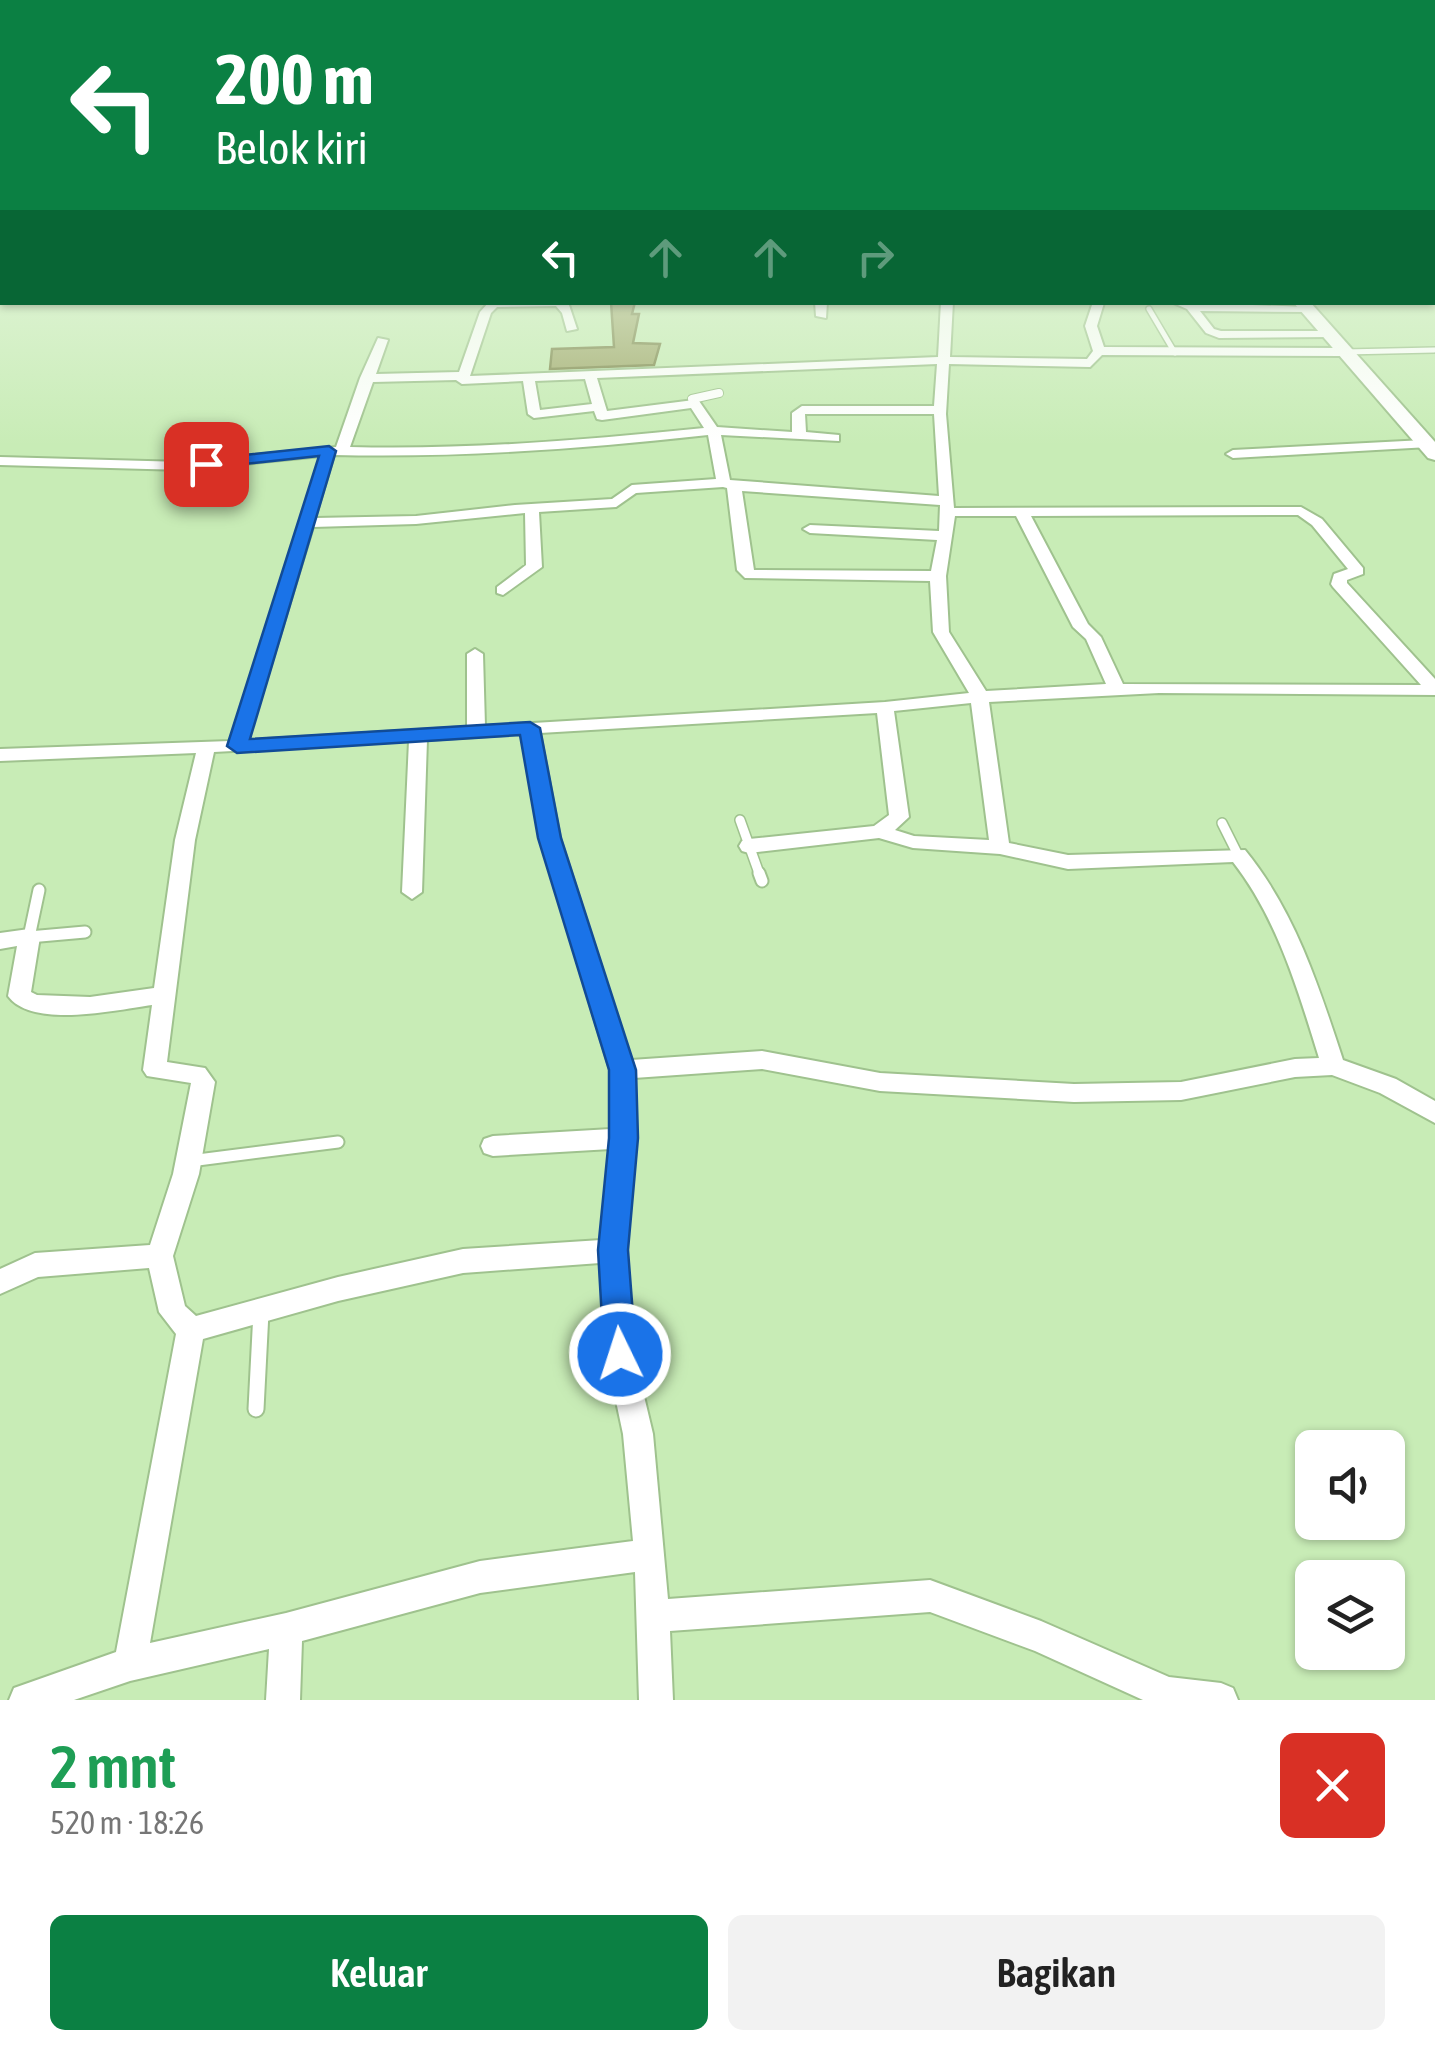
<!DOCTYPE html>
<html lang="id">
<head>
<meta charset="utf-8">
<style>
  body { margin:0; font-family:"Asap Condensed",sans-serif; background:#f2f2f2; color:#222; height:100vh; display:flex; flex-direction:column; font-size:38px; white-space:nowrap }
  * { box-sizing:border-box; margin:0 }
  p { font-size:32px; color:#767676 }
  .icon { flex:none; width:55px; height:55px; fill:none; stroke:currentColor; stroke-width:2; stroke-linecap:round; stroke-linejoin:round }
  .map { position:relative; height:1700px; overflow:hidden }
  .side { display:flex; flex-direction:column; background:#fff; flex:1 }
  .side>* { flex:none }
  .hud { position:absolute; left:0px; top:0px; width:1435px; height:305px; box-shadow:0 2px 8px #0004; background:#0b8043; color:#fff; overflow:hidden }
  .tools { position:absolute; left:1295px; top:1430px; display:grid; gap:20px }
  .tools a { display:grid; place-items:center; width:110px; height:110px; border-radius:15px; background:#fff; box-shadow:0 2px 8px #0004; font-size:50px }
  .pin { position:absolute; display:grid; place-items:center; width:85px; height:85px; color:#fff; margin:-42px; border-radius:20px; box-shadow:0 5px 15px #0006 }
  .me { position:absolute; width:110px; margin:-55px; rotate:356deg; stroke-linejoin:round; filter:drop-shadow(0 0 8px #0008) }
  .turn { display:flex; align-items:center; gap:35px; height:210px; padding:0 50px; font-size:45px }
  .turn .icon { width:130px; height:130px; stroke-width:2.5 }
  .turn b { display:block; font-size:70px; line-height:85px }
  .lanes { display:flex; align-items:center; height:95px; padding:0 50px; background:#0003; justify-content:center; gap:50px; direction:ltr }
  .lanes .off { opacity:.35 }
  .round { display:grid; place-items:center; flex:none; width:105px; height:105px; border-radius:15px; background:#f2f2f2 }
  .overview { display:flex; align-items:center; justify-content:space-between; height:170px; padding:0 50px }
  h1 { font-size:60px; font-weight:600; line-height:75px; color:#1e9e55 }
  .action { display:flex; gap:20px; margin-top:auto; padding:20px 50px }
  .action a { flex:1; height:115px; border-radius:15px; background:#0b8043; color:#fff; font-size:40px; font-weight:600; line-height:115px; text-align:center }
  .action a+a { background:#f2f2f2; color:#222 }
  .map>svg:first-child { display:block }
  .building { fill:#a2ab6f; stroke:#7f884e; stroke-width:2.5 }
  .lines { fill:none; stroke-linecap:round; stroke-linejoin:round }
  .service-far4-casing { stroke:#9fc28e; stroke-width:8 }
  .service-far3-casing { stroke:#9fc28e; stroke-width:10 }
  .service-far2-casing { stroke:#9fc28e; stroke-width:12 }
  .service-far1-casing { stroke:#9fc28e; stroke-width:15 }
  .service-casing { stroke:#9fc28e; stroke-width:19 }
  .minor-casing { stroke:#9fc28e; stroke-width:4 }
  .secondary-casing { stroke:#9fc28e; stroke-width:4 }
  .service-far4 { stroke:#fff; stroke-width:5 }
  .service-far3 { stroke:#fff; stroke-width:8 }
  .service-far2 { stroke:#fff; stroke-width:9 }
  .service-far1 { stroke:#fff; stroke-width:11 }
  .service { stroke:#fff; stroke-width:15 }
  .minor { fill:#fff; fill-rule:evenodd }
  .secondary { fill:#fff; fill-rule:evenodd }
  .route { fill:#1a73e8; stroke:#114b97; stroke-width:2.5 }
</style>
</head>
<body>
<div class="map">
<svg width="1435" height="1700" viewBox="0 0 1435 1700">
  <rect width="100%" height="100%" fill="#c8ecb6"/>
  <polygon class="building" points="611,302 635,302 632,314 639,314 633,343 660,344 654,365 550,369 552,349 614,347"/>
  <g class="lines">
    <defs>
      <g id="service-far4">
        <polyline points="1149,309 1175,353"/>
        <polyline points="1345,352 1434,350"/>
      </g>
      <polyline id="service-far3" points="694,404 692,399 719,393"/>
      <g id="service-far2">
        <polyline points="740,820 760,876"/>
        <polyline points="1222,823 1238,855"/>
      </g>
      <g id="service-far1">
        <polyline points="759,873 762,881"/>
        <polyline points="39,890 29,937 85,932"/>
        <polyline points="190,1161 338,1142"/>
      </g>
      <polyline id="service" points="256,1409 261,1312"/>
      <g id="minor">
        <path d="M489,302H568L577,329L567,331L562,313L556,306L497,307L491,313L470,376L938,357L941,302H953L950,357L1087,359L1093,351L1085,326L1093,302L1104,303L1097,326L1104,347L1343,348L1349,352L1343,356L1102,355L1090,367L949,364L946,414L954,508L1301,507L1322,519L1363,568V574L1347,580V583L1435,679V695L1159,693L989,702L1009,843L1068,855L1245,850C1295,911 1319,987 1343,1060L1396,1079L1435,1101V1123L1380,1093L1332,1075L1295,1077L1181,1100L1074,1102L880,1091L762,1069L634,1078L636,1138L626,1251L634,1354L653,1434L668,1599L930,1580L1041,1621L1169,1677L1221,1683L1233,1688L1238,1700H1143L1035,1651L930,1612L670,1631L673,1700H639L635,1572L480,1593L302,1641L300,1700H266L269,1649L130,1681L74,1700H9L14,1688L116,1652L176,1334L159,1312L149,1268L38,1277L0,1294V1269L35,1253L150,1245L173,1174L191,1083L147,1076L143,1070L152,1005C116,1010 32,1029 8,996L17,946L0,949V933L29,929L37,932L40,937L31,992L37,995L90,997L154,988L175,840L196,753L0,761V749L230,741L321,456L184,470L0,465V457L184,462L336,447L360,378L378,338L388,340L376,374L459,372L480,312ZM937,364L934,406H802L792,413V432L717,427L699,401L694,400L607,411L597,378ZM585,379L592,404L540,410L535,381ZM456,380L462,384L523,381L528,414L534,418L594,411L597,419L602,420L691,408L704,428C586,440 468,450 350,447L373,382ZM805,414H934L939,496L730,480L721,435L839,441V435L806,432ZM708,435L716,479L632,485L612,499L515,505L416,516L315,518L334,455C460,458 583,449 708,435ZM723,487L727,488L737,570L745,578L930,581L933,632L969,693L885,702L485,726L483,654L475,649L467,654V727L248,740L313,527L416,524L525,513L526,565L497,587V593L503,595L542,567L539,512L616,507L636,493ZM742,491L940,505L939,531L810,525L803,529L810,533L937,540L931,571L754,570ZM1298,515L1312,525L1348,569L1334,574L1331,584L1333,587L1421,685L1123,684L1101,637L1088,624L1031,516ZM955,516H1016L1073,627L1086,639L1106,684L986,691L949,632L946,576ZM971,703L989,840L914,836L895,830L909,817L894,711ZM877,713L889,815L874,826L749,839L742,841L739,846L742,851L749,853L879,838L913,848L1000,854L1068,869L1233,862C1277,918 1298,990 1319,1058L1295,1059L1181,1082L1074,1084L880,1073L762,1051L631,1060L560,838L540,733ZM522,734L540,838L610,1070L611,1129L493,1136L484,1139L481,1146L484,1153L493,1156L611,1149L601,1240L463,1249L338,1277L196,1316L185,1306L173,1256L199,1174L215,1082L205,1068L167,1062L195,840L214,752L409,741L402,892L412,899L422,892L427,740ZM600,1263L606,1354L623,1434L633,1541L480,1561L286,1613L150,1643L203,1339L338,1301L463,1273Z"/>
        <polygon points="815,302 827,302 826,318 816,316"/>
        <polygon points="1171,302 1308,307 1312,308 1312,312 1200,311 1214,329 1221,331 1329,331 1335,334 1329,337 1219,338 1206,333 1187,309"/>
        <polygon points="1424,440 1429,441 1429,447 1233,458 1226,454 1233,450"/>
      </g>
      <g id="secondary">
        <rect x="1432" y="232" width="3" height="10"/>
        <polygon points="1293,302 1310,302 1435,442 1435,460 1428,458"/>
      </g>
    </defs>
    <use href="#service-far4" class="service-far4-casing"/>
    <use href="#service-far3" class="service-far3-casing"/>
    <use href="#service-far2" class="service-far2-casing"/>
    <use href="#service-far1" class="service-far1-casing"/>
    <use href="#service" class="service-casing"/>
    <use href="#minor" class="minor-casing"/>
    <use href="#secondary" class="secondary-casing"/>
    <use href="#service-far4" class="service-far4"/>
    <use href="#service-far3" class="service-far3"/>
    <use href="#service-far2" class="service-far2"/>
    <use href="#service-far1" class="service-far1"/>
    <use href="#service" class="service"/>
    <use href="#minor" class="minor"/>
    <use href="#secondary" class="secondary"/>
  </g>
  <linearGradient id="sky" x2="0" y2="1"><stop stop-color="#8dbaea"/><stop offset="0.47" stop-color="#e6f6de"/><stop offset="1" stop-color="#e6f6de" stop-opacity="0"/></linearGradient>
  <rect width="1435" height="445" fill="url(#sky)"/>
  <polygon class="route" points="329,446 336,451 250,739 530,722 540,728 561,838 636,1070 638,1138 628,1250 636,1354 631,1364 620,1368 608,1364 604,1354 598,1250 609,1138 609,1070 538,838 520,735 237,753 227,746 319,456 206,468 198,464 206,459"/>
</svg>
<div class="tools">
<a><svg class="icon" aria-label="sound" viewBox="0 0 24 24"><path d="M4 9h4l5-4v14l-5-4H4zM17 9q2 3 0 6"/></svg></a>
<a><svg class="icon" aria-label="layers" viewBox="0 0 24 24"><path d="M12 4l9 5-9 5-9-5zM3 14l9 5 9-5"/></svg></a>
</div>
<div class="pin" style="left:206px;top:464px;background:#d93025"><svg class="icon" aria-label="arrive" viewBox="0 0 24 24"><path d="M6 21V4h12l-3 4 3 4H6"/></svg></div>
<svg class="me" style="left:620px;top:1354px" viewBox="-20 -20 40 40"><circle r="17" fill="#1a73e8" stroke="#fff" stroke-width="3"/><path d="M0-11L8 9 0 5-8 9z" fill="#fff"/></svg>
<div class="hud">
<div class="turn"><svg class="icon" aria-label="left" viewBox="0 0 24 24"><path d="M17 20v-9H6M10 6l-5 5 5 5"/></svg><div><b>200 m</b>Belok kiri</div></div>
<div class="lanes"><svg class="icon" aria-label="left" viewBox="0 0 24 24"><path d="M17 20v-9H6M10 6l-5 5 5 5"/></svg><svg class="icon off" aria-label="ahead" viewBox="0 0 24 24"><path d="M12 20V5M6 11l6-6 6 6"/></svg><svg class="icon off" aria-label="ahead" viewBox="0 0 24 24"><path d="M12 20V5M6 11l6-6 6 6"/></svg><svg class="icon off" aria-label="right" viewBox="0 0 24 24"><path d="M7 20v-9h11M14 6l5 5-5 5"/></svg></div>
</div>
</div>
<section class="side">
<div class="overview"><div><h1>2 mnt</h1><p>520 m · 18:26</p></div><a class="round" style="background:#d93025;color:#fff"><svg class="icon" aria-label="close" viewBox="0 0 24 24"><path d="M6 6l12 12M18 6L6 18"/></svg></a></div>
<div class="action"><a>Keluar</a><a>Bagikan</a></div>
</section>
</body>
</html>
